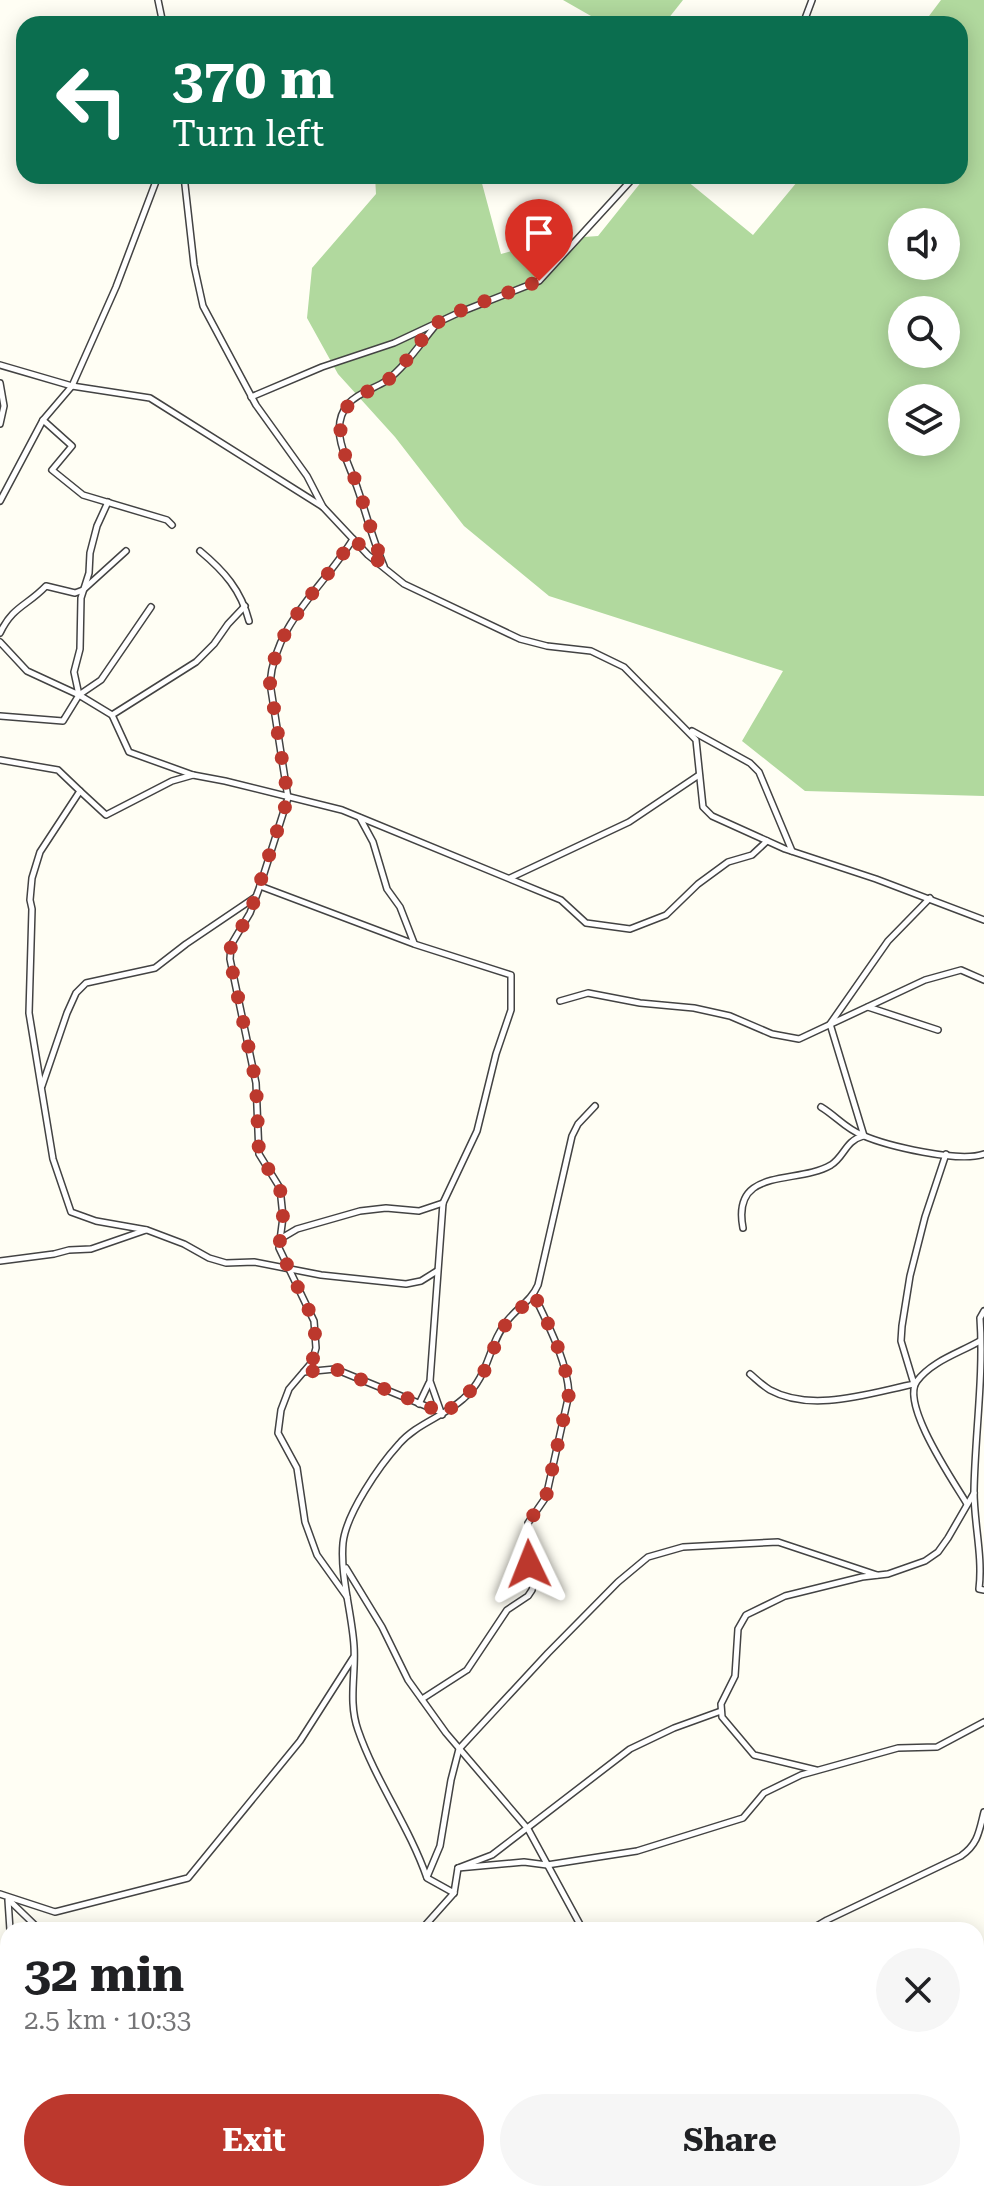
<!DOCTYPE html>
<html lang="en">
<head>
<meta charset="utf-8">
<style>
  body { margin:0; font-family:"Roboto Serif",serif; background:#f6f6f6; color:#202124; height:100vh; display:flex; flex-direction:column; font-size:30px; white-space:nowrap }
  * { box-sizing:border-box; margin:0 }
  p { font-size:26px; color:#757577 }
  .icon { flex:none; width:44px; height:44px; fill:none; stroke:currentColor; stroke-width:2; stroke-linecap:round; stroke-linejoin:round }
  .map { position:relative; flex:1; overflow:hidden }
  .details { position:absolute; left:0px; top:1922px; width:984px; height:280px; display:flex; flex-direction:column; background:#fff; border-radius:24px 24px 0 0; box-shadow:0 4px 20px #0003 }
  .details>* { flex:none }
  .hud { position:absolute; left:16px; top:16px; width:952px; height:168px; border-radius:24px; box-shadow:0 4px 20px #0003; background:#0b6e4f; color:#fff; overflow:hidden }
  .fabs { position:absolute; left:888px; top:208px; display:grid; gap:16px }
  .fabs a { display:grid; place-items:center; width:72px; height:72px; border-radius:50%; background:#fff; box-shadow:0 4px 20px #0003; font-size:40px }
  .pin { position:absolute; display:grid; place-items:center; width:68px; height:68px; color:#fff; margin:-82px -34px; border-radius:50% 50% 50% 0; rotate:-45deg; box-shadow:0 0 8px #0007 }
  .pin .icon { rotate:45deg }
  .me { position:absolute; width:88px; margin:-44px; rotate:358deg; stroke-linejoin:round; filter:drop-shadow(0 0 6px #0008) }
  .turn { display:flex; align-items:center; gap:28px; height:168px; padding:0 24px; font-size:36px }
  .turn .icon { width:104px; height:104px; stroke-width:2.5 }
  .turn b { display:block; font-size:56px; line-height:68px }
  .round { display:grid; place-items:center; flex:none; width:84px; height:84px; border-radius:42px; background:#f6f6f6 }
  .headline { display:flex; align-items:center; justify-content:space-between; height:136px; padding:0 24px }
  h1 { font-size:48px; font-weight:700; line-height:60px }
  .action { display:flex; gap:16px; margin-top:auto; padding:16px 24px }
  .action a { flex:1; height:92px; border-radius:48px; background:#bc382d; color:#fff; font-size:32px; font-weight:700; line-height:92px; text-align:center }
  .action a+a { background:#f6f6f6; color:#202124 }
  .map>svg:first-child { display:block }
  .forest { fill:#b1d99e; fill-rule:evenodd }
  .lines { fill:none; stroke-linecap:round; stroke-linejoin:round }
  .minor-casing { stroke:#434343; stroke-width:8 }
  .minor { stroke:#fff; stroke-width:5 }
  .route { stroke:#bc382d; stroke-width:14; stroke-dasharray:0 25.2 }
</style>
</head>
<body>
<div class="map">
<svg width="984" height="2202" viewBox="0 0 984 2202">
  <rect width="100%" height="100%" fill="#fffef4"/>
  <g class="forest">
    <polygon points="563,0 683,0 664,24 605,24"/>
    <path d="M941,0H984V796L805,791L742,741L783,671L549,596L464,526L395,437L338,374L307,318L312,268L376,194L375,176H480L501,254L555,239L598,236L646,176H681L753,235L802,176H960V24H923ZM902,222H946V266H902ZM902,310H946V354H902ZM902,398H946V442H902Z"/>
  </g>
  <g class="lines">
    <defs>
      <g id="minor">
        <polyline points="158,0 163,24"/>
        <polyline points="803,24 812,0"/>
        <polyline points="184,176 194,265 203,306 256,405 307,476 323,507 368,555 404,584 520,639 547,646 591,651 624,667 696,740 703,807 712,816 785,849 876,879 984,920"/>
        <polyline points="0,365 72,386 150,398 323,507"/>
        <polyline points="0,383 4,406 0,424"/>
        <polyline points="251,397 322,367 394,343 458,313 539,281 635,176"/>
        <polyline points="43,420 72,446 52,470 83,495 167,520 172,525"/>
        <polyline points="0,501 43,420 72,386 116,287 158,176"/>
        <path d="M200,551C224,571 241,590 249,621"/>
        <path d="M384,566C373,541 367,516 358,490C350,464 326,429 349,403C358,393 375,388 386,381C405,367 420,344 435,326"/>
        <path d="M0,633C13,606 27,606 46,586L75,593L83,590L126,551"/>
        <polyline points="0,642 27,671 79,695 74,672 80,649 81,598 89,573 90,553 97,526 108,502"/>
        <polyline points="79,695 101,680 151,607"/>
        <polyline points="112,715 196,662 214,644 228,624 245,606"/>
        <polyline points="0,716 63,721 79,695 112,715 129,752 193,775 225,781 342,810 561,900 586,923 630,929 666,915 698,884 728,862 752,855 767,841"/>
        <polyline points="692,731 750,763 759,772 792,851"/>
        <polyline points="0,760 58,770 80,791"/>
        <polyline points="193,775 172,781 106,815 80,791 40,852 32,878 30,900 32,909 29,1013 53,1159 71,1212 96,1221 147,1230 184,1244 209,1258 226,1263 254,1262 321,1275 406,1284 421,1281 437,1271"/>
        <polyline points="360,818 373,842 387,889 400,907 414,943"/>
        <polyline points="510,878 629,822 699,775"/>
        <polyline points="260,886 414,944 511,975 511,1010 496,1054 477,1131 443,1203 430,1381 442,1415"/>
        <polyline points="560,1001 588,993 640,1003 694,1008 730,1016 772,1034 799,1039 925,980 961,970 984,980"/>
        <polyline points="868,1007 938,1030"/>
        <polyline points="42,1086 67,1013 76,993 86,983 155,968 186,944 254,898"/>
        <path d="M821,1107C836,1116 846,1129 862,1135C887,1146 959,1163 984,1154"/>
        <polyline points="864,1136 830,1024 888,941 930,898"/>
        <path d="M743,1228C731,1166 797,1185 831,1165C845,1156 845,1141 863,1136"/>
        <polyline points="280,1239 297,1229 360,1211 386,1208 419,1211 443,1203"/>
        <polyline points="0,1261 54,1254 69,1250 91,1249 146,1230"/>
        <path d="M984,1311L980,1318C984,1375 975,1434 974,1491C974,1524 983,1556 979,1589L984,1590"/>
        <polyline points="304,1372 335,1369 438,1411"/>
        <path d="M750,1374C756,1379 763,1386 770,1390C812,1413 870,1393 914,1384L901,1341L902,1326L910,1276L925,1217L946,1154"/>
        <polyline points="419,1404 429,1383"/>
        <path d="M967,1504C954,1482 900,1404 917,1381C932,1361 959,1353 980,1341"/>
        <polyline points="346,1568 382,1627 408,1680 446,1733 528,1829 583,1930"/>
        <path d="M347,1597L317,1555L305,1522L297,1468L278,1433L281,1410L289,1389L312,1362L316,1348L314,1321L279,1248L283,1217L280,1188L259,1154L256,1083L230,959L231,945L250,913L260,886L288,798L270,683C275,623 323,588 353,539"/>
        <path d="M422,1699L467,1670L507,1610L528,1596L532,1590L534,1582L529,1564L528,1523L546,1497L569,1394C567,1360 548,1325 534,1295"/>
        <polyline points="816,1770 754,1755 722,1717 721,1704 735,1676 738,1629 746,1615 785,1596 862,1577 888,1574 925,1561 938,1552 948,1538 974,1493"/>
        <polyline points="458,1868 524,1862 547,1865 637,1851 743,1818 764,1793 801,1775 898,1748 937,1747 984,1722"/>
        <polyline points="427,1877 440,1846 451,1780 459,1749 548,1653 618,1582 648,1557 683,1547 778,1542 877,1575"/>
        <polyline points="454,1893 458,1868 492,1855 630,1749 674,1728 721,1711"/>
        <polyline points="0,1894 55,1912 188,1878 300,1741 353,1658"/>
        <polyline points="8,1900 10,1930"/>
        <polyline points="9,1900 40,1930"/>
        <path d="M421,1930L454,1893L427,1878C409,1826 376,1782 358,1730C348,1702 356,1674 354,1646C352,1613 340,1576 343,1543C346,1514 379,1466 399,1444C416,1424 443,1417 463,1399C490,1376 488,1344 507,1321C518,1307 531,1301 538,1285L572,1136L578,1124L595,1106"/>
        <path d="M810,1930L827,1920L961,1856C978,1844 979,1832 984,1812"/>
        <polyline points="0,2031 8,2040"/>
        <polyline points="0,2043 8,2047"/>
        <polyline points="976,2062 984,2046"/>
        <polyline points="122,2194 123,2202"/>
        <polyline points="141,2194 147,2202"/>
        <polyline points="437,2194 442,2202"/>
        <polyline points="657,2194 659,2202"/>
        <polyline points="14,2202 20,2194"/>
        <polyline points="249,2202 263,2194"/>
        <polyline points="345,2202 349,2194"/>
        <polyline points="925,2202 929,2194"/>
      </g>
    </defs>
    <use href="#minor" class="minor-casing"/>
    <use href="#minor" class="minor"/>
  </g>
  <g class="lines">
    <path class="route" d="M529,1564L528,1523L546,1497L569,1394C567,1360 548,1324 534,1294L499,1332L490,1361L478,1382L464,1398L442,1415L439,1411L335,1369L304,1372L312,1362L316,1348L314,1321L279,1248L283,1217L280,1188L259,1154L256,1083L230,959L231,945L250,913L288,798L270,683C275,624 323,587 353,539L384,566C373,540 367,512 357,485C349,463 338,446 341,422C344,397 372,392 389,379C408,363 419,339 437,323C454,310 515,291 539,281"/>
  </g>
</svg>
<div class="fabs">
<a><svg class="icon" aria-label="sound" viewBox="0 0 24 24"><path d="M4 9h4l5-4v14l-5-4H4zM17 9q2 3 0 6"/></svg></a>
<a><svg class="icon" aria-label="search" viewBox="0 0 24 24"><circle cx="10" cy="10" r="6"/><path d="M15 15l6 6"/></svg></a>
<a><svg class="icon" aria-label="layers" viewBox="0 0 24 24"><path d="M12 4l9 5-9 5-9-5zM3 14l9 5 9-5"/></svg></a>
</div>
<div class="pin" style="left:539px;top:281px;background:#d93025"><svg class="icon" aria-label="arrive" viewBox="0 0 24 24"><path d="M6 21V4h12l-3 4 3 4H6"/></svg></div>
<svg class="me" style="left:529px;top:1564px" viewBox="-20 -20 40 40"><path d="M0-17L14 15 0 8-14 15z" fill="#bc382d" stroke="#fff" stroke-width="4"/></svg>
<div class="hud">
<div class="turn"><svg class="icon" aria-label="left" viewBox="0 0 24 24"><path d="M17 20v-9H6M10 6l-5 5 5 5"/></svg><div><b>370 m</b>Turn left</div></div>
</div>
<section class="details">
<div class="headline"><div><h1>32 min</h1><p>2.5 km · 10:33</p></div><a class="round"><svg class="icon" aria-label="close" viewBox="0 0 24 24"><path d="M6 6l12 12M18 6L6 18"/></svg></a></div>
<div class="action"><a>Exit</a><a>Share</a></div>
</section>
</div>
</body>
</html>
